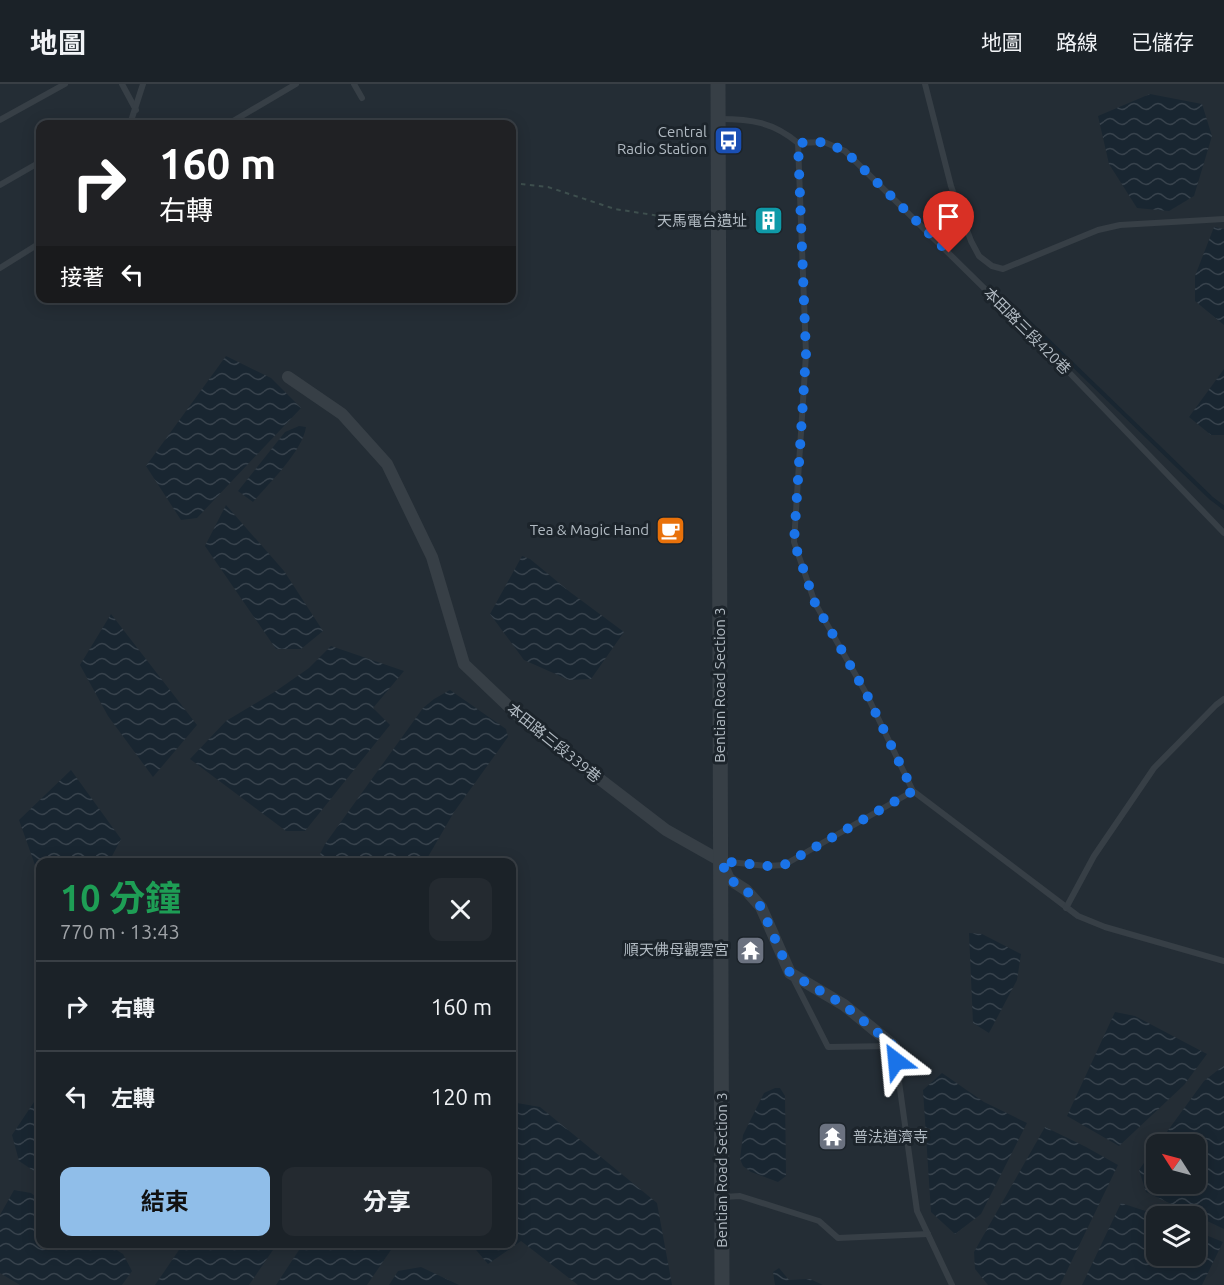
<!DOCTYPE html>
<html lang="zh-TW">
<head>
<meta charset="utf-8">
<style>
  body { margin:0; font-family:Ubuntu,"Noto Sans TC",sans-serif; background:#242a30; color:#f1f3f6; height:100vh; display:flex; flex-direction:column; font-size:22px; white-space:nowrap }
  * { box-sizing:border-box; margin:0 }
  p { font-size:20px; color:#a0a4a8 }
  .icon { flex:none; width:33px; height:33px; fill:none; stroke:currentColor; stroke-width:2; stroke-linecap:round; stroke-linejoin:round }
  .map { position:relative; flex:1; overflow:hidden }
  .panel { position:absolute; left:36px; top:774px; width:480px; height:390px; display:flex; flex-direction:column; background:#1b2228; border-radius:12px; box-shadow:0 3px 15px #0003,0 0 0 2px #393f45 }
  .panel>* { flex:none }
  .top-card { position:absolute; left:36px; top:36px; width:480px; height:183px; border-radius:12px; box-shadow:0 3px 15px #0003,0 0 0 2px #393f45; background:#202124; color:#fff; overflow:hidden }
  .needle { width:39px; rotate:306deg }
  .fabs { position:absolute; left:1146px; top:1050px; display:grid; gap:12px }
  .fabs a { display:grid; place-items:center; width:60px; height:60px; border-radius:12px; background:#1b2228; box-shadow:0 3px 15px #0003,0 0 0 2px #393f45; font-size:30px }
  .pin { position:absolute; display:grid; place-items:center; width:51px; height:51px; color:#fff; margin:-62px -26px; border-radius:50% 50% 50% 0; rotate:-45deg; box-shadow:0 0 6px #0007 }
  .pin .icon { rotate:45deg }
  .me { position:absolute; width:66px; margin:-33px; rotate:331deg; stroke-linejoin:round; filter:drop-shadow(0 0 4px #0008) }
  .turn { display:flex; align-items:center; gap:21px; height:126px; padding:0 24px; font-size:27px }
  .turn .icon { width:78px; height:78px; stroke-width:2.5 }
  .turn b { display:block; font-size:42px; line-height:51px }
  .then { display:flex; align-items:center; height:57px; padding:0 24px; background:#0003; gap:12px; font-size:22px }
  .round { display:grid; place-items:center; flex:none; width:63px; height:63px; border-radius:12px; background:#242a30 }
  .head { display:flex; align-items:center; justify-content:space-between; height:102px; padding:0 24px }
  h1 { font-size:36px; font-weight:700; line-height:45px; color:#1e9e55 }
  .button { display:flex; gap:12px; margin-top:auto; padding:12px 24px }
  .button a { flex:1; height:69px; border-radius:12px; background:#90bee9; color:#111; font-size:24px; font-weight:700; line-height:69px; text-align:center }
  .button a+a { background:#242a30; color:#f1f3f6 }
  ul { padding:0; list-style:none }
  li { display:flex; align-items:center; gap:18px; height:90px; padding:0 24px; border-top:2px solid #393f45 }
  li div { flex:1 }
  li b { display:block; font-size:22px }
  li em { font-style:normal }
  header { display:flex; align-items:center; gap:36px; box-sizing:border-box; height:84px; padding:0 30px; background:#1b2228; border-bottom:2px solid #393f45 }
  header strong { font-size:28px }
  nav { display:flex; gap:33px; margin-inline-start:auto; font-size:21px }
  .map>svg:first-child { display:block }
  .water { fill:url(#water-waves) }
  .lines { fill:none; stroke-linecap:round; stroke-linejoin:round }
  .stream { stroke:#192631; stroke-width:4 }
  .path { stroke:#3e4f4e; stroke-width:2; stroke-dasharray:4.5 4.5; stroke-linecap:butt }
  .service { stroke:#373f46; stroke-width:6 }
  .minor { stroke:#373f46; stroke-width:12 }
  .tertiary { stroke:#373f46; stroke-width:15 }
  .route { stroke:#1a73e8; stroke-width:10; stroke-dasharray:0 18 }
  .labels { text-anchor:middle; stroke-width:6; stroke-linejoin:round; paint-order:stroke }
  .poi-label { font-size:15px; fill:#b1bac2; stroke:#1c242b; text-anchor:end }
  .street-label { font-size:15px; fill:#b1bac2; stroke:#1c242b }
</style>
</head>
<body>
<header>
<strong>地圖</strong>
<nav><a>地圖</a><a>路線</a><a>已儲存</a></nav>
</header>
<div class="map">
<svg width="1224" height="1201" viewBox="0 0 1224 1201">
  <defs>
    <pattern id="water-waves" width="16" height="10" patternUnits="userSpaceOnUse" patternTransform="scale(1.5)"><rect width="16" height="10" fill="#192631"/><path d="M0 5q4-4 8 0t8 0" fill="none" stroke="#38434d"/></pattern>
  </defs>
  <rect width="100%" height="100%" fill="#242d35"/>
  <g class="water">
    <polygon points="1150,10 1202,20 1212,52 1194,112 1169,127 1137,124 1109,80 1098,32"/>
    <polygon points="1214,143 1224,145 1224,241 1195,217 1195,192"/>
    <polygon points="226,272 271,294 301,324 197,434 181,436 146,382"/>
    <polygon points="1224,285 1224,351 1211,351 1189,333"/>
    <path d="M299,342L306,343C302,368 270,398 253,418L238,407L285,348Z"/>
    <polygon points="226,421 284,487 323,547 301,565 276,565 205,462"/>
    <polygon points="522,472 530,475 570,508 624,548 591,595 569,596 524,576 490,530"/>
    <polygon points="111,530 197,641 153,693 108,632 80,581"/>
    <polygon points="331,562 404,587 373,624 390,641 305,747 286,747 190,675 226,637 276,607 309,584"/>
    <polygon points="450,606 506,645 508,653 454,728 425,778 327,778 320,770 325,760 423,624 434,615"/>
    <polygon points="71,686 121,755 109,778 40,778 40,795 19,736"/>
    <polygon points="969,849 982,850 1021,870 1017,896 989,949 973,939"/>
    <polygon points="1115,928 1135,932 1207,970 1184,1001 1119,1062 1067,1032"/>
    <polygon points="1223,982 1224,982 1224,1145 1146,1108 1139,1086 1156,1062 1156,1100 1196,1100 1196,1060 1158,1060 1204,997"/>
    <polygon points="942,989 984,1018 1027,1039 981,1130 955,1150 931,1128 923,1006"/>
    <polygon points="775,1004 780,1004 785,1012 786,1092 778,1098 751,1088 743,1082 740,1075 743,1051 764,1009"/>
    <polygon points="40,1009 40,1091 19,1077 12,1051"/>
    <polygon points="517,1019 540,1023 657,1119 672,1201 578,1201 521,1157 488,1180 471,1160 512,1160 512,1026"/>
    <polygon points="1045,1043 1086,1063 1118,1081 1060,1201 988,1201 975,1185 974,1168"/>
    <polygon points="14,1106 31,1109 40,1116 40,1160 107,1160 123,1170 132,1187 122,1201 20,1201 0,1189 0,1131"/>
    <polygon points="1121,1119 1161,1132 1156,1132 1156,1172 1196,1172 1196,1147 1223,1158 1202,1201 1082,1201"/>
    <polygon points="183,1160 277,1160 249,1201 155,1201"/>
    <polygon points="303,1160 395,1160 367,1201 276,1201"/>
    <polygon points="421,1183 459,1201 389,1201 398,1187"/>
    <polygon points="779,1184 789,1196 810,1195 823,1201 775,1201 773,1188"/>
  </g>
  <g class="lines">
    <polyline class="stream" points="1005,215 1211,414 1224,424"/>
    <polyline class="path" points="512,99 548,103 615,125 666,133 707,130"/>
    <g class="service">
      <polyline points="122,0 136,26"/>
      <polyline points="354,0 362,14"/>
      <polyline points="925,0 951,102 971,157 979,172 992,182 1003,185 1098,146 1120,141 1224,135"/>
      <path d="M720,35C751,35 773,38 798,59L824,58L845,67L1060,279L1224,449"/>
      <polyline points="0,36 65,0"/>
      <polyline points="130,40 143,0"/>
      <polyline points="228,40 296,0"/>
      <polyline points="0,101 40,78"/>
      <polyline points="0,184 40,159"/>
      <polyline points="913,707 1078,832 1105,843 1224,877"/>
      <polyline points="721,777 767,782 784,781 913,707 867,611 815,519 794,458 806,270 798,59"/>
      <polyline points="1066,824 1094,772 1154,684 1216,621 1224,615"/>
      <polyline points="793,894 828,963 894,962 917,1127 952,1201"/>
      <polyline points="723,1113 740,1112 819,1137 838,1154 928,1150"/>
    </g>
    <polyline class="minor" points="288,293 342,330 387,380 432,473 464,580 524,637 666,746 721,777 729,795 746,806 761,823 790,889 844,921 894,962"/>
    <polyline class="tertiary" points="718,0 722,1201"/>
  </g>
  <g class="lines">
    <polyline class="route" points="896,977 894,962 844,921 790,889 761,823 746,806 729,795 721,777 767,782 784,781 913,707 867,611 815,519 794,458 806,270 798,59 824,58 845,67 949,169"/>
  </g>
  <defs>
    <symbol id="bus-square" viewBox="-11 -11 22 22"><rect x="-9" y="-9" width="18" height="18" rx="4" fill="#1a4fb4" stroke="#1c242b"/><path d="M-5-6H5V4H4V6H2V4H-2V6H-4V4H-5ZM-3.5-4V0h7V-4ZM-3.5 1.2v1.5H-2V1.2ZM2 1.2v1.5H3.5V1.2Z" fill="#fff"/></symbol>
    <symbol id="building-square" viewBox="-11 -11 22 22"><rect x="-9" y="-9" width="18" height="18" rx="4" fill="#0f9aa8" stroke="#1c242b"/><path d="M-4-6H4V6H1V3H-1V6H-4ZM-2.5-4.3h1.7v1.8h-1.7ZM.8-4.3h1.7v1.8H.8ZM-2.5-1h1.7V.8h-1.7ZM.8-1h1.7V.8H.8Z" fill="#fff"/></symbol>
    <symbol id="cafe-square" viewBox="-11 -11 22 22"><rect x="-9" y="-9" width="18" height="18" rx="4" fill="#e8710a" stroke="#1c242b"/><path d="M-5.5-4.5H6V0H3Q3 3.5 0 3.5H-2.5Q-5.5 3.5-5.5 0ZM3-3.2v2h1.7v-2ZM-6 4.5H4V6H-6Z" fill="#fff"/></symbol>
    <symbol id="temple-square" viewBox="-11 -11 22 22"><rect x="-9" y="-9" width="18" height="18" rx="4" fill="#6b7280" stroke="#1c242b"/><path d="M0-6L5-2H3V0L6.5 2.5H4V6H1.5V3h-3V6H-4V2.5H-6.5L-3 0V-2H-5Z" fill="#fff"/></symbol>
  </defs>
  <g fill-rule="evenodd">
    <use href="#bus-square" x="712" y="40" width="33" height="33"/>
    <use href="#building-square" x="752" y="120" width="33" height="33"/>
    <use href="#cafe-square" x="654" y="430" width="33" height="33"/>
    <use href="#temple-square" x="734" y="850" width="33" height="33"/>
    <use href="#temple-square" x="816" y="1036" width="33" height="33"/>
  </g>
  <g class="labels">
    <g class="poi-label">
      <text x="707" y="53">Central<tspan x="707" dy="17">Radio Station</tspan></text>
      <text x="747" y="142">天馬電台遺址</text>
      <text x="649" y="451">Tea &amp; Magic Hand</text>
      <text x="729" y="871">順天佛母觀雲宮</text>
      <text x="853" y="1058" text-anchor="start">普法道濟寺</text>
    </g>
    <g class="street-label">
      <text transform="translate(1027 247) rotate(45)" y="5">本田路三段420巷</text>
      <text transform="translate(720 601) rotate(-90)" y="5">Bentian Road Section 3</text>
      <text transform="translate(554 659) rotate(39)" y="5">本田路三段339巷</text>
      <text transform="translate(722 1086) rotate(-90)" y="5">Bentian Road Section 3</text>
    </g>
  </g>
</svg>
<div class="fabs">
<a><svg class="needle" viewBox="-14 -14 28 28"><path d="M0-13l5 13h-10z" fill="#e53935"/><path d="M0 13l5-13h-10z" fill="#a0a4a8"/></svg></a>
<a><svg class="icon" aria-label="layers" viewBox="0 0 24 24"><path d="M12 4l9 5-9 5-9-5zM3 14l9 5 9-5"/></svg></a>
</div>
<div class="pin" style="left:949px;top:169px;background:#d93025"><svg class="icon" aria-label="arrive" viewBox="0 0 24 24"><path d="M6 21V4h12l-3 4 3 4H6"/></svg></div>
<svg class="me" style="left:896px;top:977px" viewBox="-20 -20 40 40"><path d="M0-17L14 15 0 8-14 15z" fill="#1a73e8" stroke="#fff" stroke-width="4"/></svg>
<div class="top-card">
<div class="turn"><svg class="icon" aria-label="right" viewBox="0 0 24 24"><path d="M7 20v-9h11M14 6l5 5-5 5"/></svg><div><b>160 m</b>右轉</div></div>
<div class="then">接著<svg class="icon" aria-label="left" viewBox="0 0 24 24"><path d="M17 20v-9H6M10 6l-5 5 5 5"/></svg></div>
</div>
<section class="panel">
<div class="head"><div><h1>10 分鐘</h1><p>770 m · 13:43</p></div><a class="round"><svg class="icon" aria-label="close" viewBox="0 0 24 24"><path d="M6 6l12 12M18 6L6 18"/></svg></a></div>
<ul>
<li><svg class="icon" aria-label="right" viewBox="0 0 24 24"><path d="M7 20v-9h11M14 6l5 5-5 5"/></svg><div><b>右轉</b></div><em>160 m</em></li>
<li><svg class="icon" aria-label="left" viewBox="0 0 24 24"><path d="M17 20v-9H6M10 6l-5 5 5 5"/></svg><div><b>左轉</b></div><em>120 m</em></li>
</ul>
<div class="button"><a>結束</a><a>分享</a></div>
</section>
</div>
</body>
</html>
